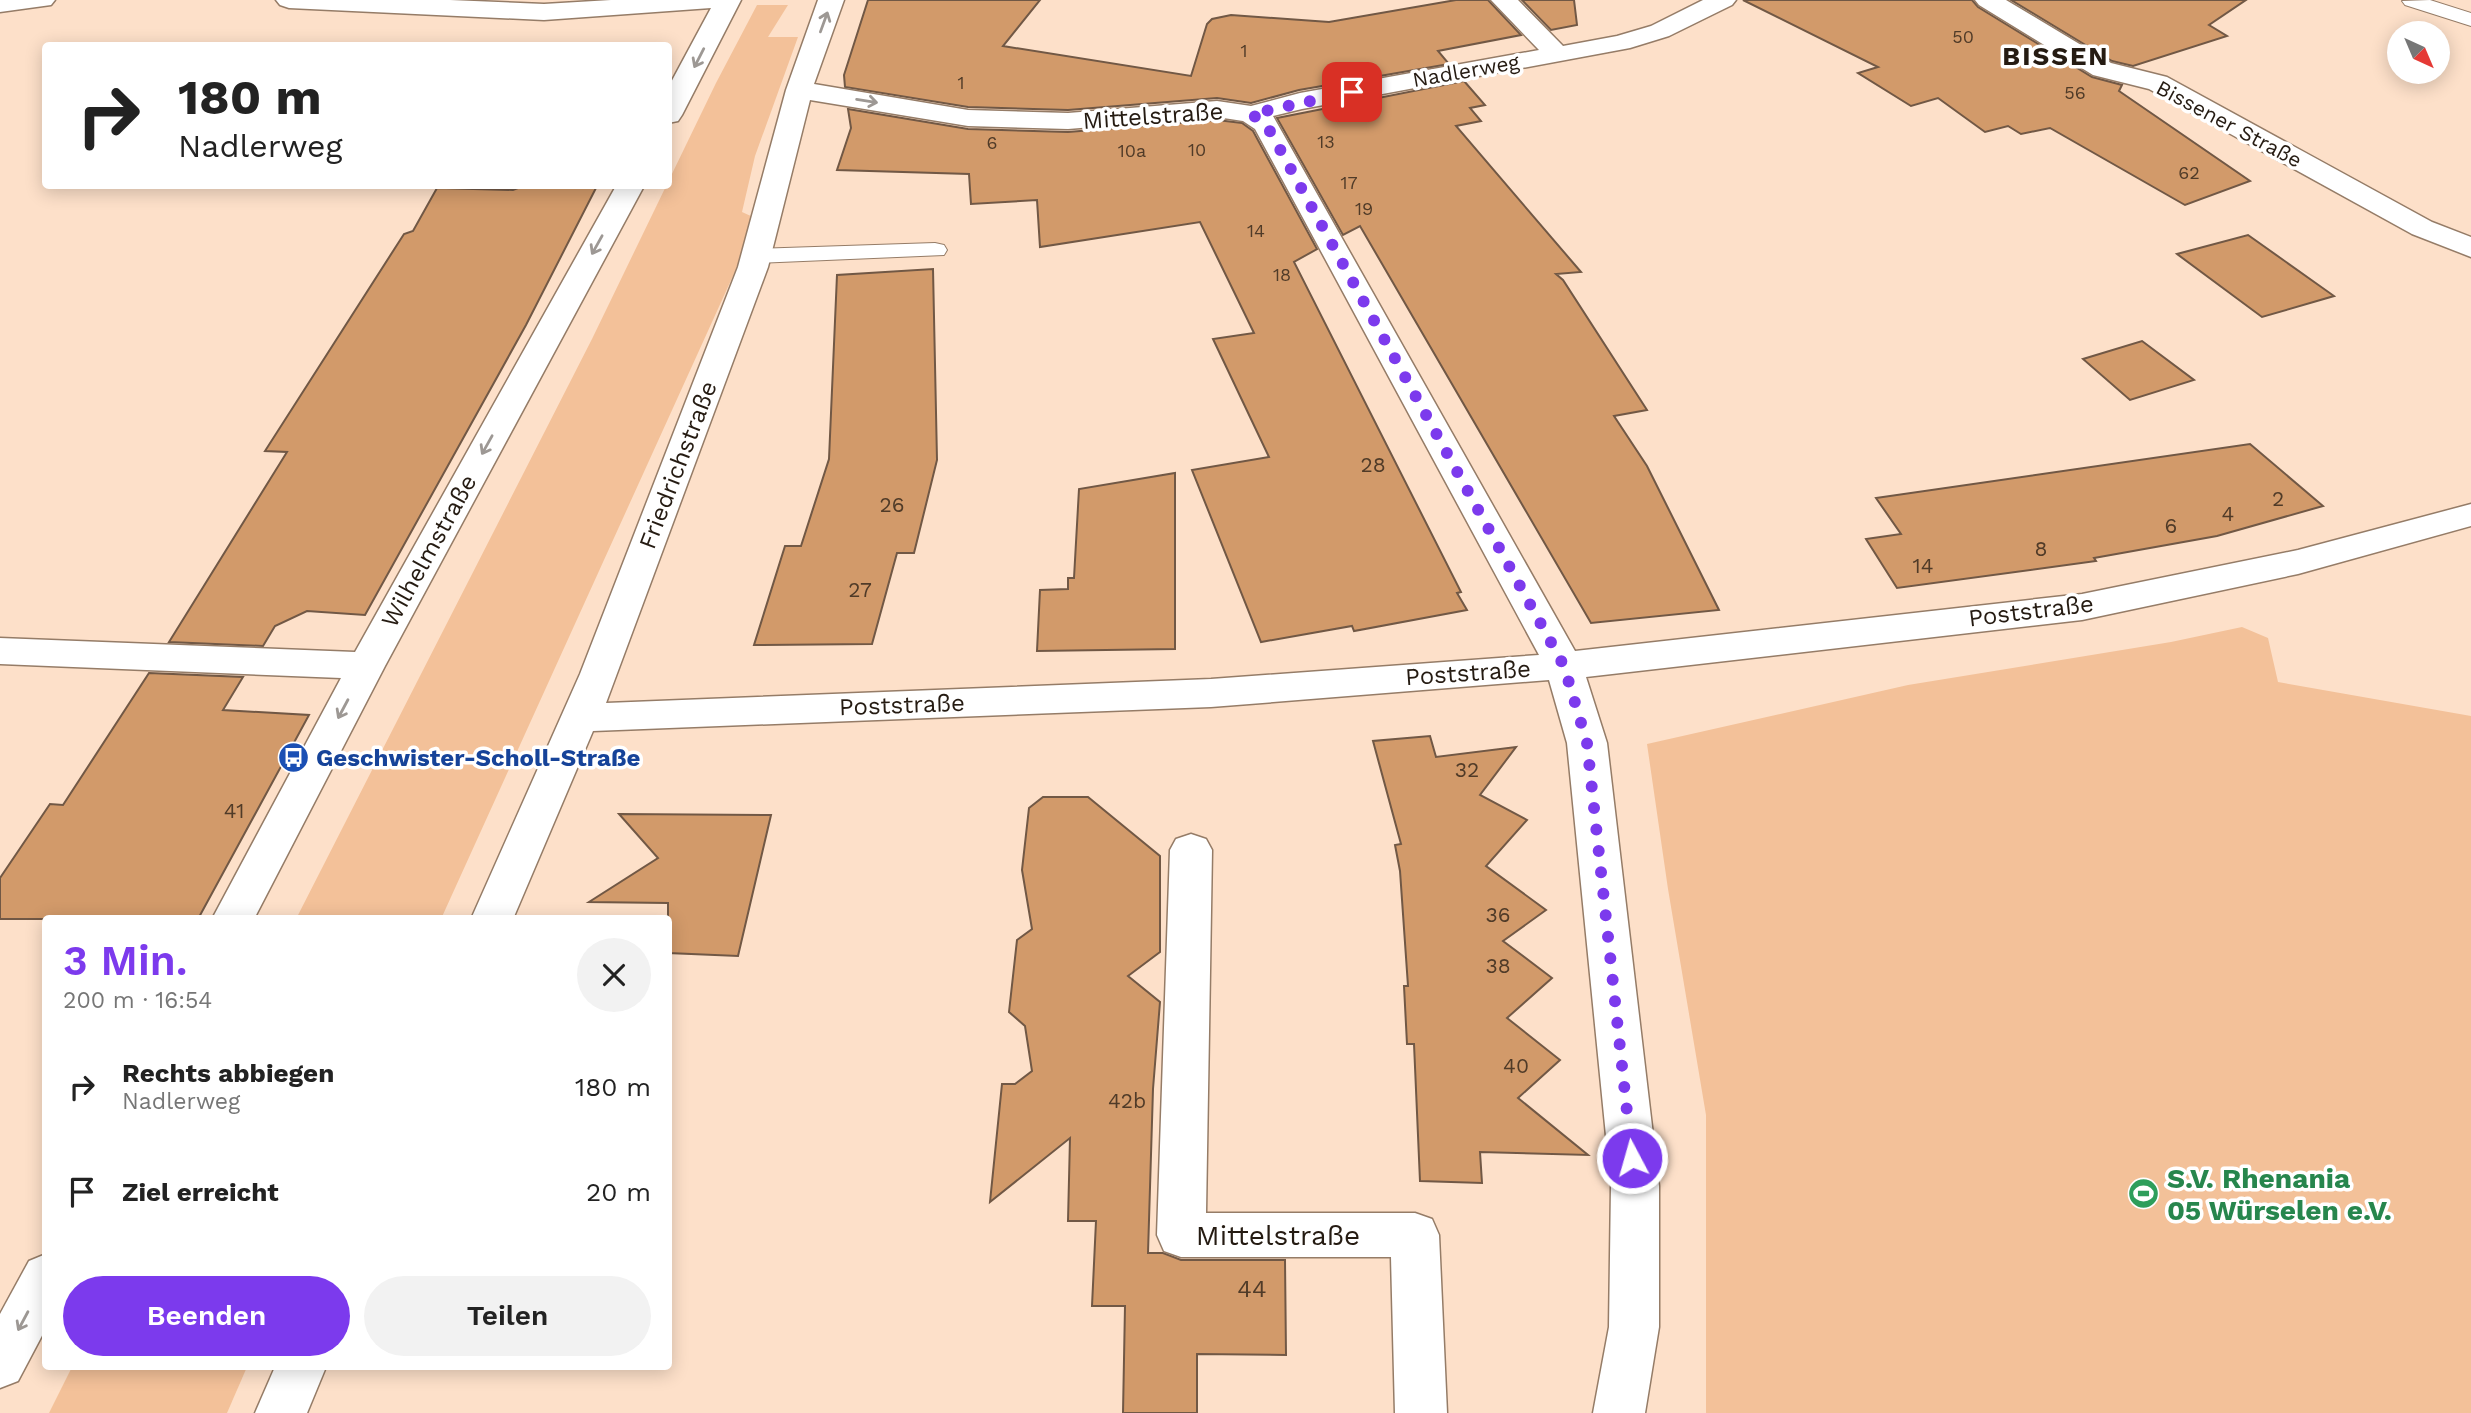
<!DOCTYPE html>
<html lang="de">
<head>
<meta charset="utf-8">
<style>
  body { margin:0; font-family:"Work Sans",sans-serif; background:#f2f2f2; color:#222; height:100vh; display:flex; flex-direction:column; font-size:26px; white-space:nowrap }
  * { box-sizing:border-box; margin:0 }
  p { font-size:23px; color:#767676 }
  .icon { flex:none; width:38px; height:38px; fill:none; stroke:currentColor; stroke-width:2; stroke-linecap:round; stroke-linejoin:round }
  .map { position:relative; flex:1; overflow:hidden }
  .panel { position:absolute; left:42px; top:915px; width:630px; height:455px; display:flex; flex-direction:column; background:#fff; border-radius:7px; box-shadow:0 4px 18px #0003 }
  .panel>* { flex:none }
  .top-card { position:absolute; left:42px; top:42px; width:630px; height:147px; border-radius:7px; box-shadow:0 4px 18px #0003; background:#fff; color:#222; overflow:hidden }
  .needle { width:46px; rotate:136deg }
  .fabs { position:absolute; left:2387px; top:21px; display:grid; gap:14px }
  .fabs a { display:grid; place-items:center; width:63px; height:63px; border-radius:50%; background:#fff; box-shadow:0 4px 18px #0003; font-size:35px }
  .pin { position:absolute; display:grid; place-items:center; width:60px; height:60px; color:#fff; margin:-30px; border-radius:14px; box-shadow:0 4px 10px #0006 }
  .me { position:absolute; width:77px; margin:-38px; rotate:354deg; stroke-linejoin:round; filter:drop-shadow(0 0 5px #0008) }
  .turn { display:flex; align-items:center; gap:24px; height:147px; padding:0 21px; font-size:32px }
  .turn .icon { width:91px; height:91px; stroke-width:2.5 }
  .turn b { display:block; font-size:49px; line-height:60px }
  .round { display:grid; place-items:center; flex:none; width:74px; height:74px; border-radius:37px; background:#f2f2f2 }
  .overview { display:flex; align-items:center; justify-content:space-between; height:119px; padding:0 21px }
  h1 { font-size:42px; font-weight:600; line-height:52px; color:#7c3aed }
  .primary-button { display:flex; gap:14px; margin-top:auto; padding:14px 21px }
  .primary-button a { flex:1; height:80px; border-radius:42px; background:#7c3aed; color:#fff; font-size:28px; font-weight:600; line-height:80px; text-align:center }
  .primary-button a+a { background:#f2f2f2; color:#222 }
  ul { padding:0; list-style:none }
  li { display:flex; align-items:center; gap:21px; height:105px; padding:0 21px }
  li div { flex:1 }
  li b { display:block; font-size:26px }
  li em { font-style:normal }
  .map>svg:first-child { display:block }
  .green { fill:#f3c199 }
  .building { fill:#d29a6a; stroke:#715845; stroke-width:2 }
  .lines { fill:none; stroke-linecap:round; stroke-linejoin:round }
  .lane-casing { stroke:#957c67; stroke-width:2 }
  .street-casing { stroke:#957c67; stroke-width:3 }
  .lane { fill:#fff; fill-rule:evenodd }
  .street { fill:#fff; fill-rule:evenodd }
  .oneway { stroke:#9d9894 }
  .route { stroke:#7c3aed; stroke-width:12; stroke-dasharray:0 21.6 }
  .labels { text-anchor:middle; stroke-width:7; stroke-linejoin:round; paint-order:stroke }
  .far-number-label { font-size:18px; fill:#503b28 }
  .far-street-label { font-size:21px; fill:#251b12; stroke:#fff }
  .number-label { font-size:21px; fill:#503b28 }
  .street-label { font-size:24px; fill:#251b12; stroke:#fff }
  .transit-label { font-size:24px; font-weight:bold; fill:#164399; stroke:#fff; text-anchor:start }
  .near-number-label { font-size:24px; fill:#503b28 }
  .far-district-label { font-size:26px; font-weight:bold; letter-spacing:2px; fill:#251b12; stroke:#fff }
  .near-leisure-label { font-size:28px; font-weight:bold; fill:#27864d; stroke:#fff; text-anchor:start }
  .near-street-label { font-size:28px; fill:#251b12; stroke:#fff }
</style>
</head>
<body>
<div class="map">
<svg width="2471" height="1413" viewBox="0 0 2471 1413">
  <rect width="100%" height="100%" fill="#fde0c9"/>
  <g class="green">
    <polygon points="757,5 788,5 768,37 798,37 755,156 742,212 753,217 737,267 441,919 296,919 592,339 716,83"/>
    <polygon points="2242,627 2268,638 2278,682 2471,716 2471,1413 1706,1413 1706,1115 1668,889 1647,744 1908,685 2171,642"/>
    <polygon points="72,1367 247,1367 227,1413 49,1413"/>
  </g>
  <g class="building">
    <polygon points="868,0 1040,0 1003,46 1191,76 1207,24 1212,19 1231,15 1329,22 1456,0 1488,0 1521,35 1438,51 1449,64 1299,90 1251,103 1217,98 1068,110 968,107 845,87 844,75"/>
    <polygon points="1522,0 1574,0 1577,25 1551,30"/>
    <polygon points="1743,0 1972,0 1978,7 2092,77 2122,85 2119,91 2250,181 2185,205 2050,128 2021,134 2008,126 1985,132 1938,98 1911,106 1858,73 1878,67"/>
    <polygon points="2011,0 2246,0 2209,25 2227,36 2133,66 2112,61"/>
    <polygon points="1464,81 1485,105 1470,108 1481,121 1456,126 1581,272 1556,274 1563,280 1647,410 1614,416 1647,466 1719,610 1591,623 1360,226 1343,235 1277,118"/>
    <polygon points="848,109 968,129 1068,132 1217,120 1242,123 1253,131 1317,249 1294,262 1461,592 1457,593 1467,610 1354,631 1352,626 1261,642 1192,470 1269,457 1213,339 1254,333 1200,222 1040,247 1037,200 971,204 969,174 837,170 851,128"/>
    <polygon points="523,186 597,186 526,325 365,615 307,611 275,626 263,646 169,642 287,452 265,451 404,234 413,231 437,188 513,190"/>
    <polygon points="2248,235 2334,296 2262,317 2177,254"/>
    <polygon points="933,269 937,460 914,553 897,553 872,644 754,645 785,546 801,546 829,459 837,275"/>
    <polygon points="2142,341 2194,380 2130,400 2083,359"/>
    <polygon points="2250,444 2323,506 2217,536 2094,558 2096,561 1897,588 1866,539 1901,534 1876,498"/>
    <polygon points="1175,473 1175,649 1037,651 1040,590 1068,589 1068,578 1074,578 1079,489"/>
    <polygon points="149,673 243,677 223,710 309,715 198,919 0,919 0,878 50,804 63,805"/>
    <polygon points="1430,736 1436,757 1516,747 1480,795 1527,820 1486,866 1546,910 1503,941 1552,978 1507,1018 1560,1060 1518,1098 1588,1155 1480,1152 1482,1183 1420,1181 1414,1044 1407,1044 1404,986 1408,986 1400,871 1395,845 1401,844 1373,741"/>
    <polygon points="1043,797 1088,797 1160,856 1160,952 1128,976 1160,1002 1153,1089 1148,1253 1163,1253 1181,1260 1285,1260 1286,1355 1197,1354 1197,1413 1123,1413 1125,1306 1092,1306 1096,1221 1068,1221 1070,1138 990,1202 1002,1084 1015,1084 1032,1071 1025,1026 1009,1012 1017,940 1032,929 1022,870 1029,808"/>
    <polygon points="619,814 771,815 738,956 668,953 668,903 589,902 658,858"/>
  </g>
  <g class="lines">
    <defs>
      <g id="lane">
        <polygon points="2430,0 2471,13 2471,26 2405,5 2402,1"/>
        <polygon points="935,243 944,245 947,250 944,255 756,263 747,261 744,256 747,251 756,249"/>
      </g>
      <g id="street">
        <polygon points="0,0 55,0 51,5 0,12"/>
        <polygon points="276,0 450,0 544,4 611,0 741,0 682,115 678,121 668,123 668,88 711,8 544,20 289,8 280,5"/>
        <path d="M818,0H844L814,84L968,110L1068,113L1217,101L1251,106L1300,93L1539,50L1491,0H1518L1563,46L1617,36L1651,26L1703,0H1736L1732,5L1669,36L1630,48L1302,109L1273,116L1575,651L2082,594L2298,550L2471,504V526L2298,574L2082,620L1586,677L1607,743L1659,1186V1327L1645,1413H1593L1609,1327L1611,1186L1567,743L1549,680L1211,707L593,731L513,919H471L580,674L738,267L786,90ZM810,100L968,126L1068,129L1217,117L1243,121L1255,129L1539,655L1211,679L606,703L768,267Z"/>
        <polygon points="1975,0 2006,0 2111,63 2167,77 2432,222 2471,237 2471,257 2412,234 2149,89 2093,75 1979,5"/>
        <polygon points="616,186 644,186 385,666 254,919 212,919 341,678 0,664 0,638 355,652"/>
        <polygon points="1191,834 1206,839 1212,850 1206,1213 1415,1213 1432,1219 1439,1235 1447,1413 1395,1413 1391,1257 1181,1257 1164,1251 1157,1235 1170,850 1176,839"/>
        <polygon points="46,1254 46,1328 18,1381 0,1388 0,1314 29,1261"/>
        <polygon points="275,1367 326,1367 307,1413 255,1413"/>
      </g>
    </defs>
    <use href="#lane" class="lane-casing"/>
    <use href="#street" class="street-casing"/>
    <use href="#lane" class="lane"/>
    <use href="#street" class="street"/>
  </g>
  <defs><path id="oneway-shaft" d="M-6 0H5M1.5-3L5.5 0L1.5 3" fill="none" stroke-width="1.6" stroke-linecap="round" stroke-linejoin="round" transform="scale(1.75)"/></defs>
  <g class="oneway">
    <use href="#oneway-shaft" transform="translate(824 22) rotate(-70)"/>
    <use href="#oneway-shaft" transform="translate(699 58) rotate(117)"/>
    <use href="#oneway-shaft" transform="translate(867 101) rotate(9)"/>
    <use href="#oneway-shaft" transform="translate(597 245) rotate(119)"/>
    <use href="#oneway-shaft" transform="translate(487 445) rotate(119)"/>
    <use href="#oneway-shaft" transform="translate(343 709) rotate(118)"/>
    <use href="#oneway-shaft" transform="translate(23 1321) rotate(118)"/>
  </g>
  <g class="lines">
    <polyline class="route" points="1352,92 1251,114 1266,124 1564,666 1587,743 1632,1158"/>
  </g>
  <defs>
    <symbol id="bus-disc" viewBox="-11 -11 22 22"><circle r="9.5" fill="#1a4fb4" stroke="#fff"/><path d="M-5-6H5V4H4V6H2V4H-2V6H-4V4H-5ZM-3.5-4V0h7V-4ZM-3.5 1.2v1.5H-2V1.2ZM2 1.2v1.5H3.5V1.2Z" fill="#fff"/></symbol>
    <symbol id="stadium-disc" viewBox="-11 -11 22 22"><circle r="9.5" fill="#2e9e5b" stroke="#fff"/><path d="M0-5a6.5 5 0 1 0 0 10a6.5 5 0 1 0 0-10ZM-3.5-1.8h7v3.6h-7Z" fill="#fff"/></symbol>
  </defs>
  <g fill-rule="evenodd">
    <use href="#bus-disc" x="276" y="740" width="35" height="35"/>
    <use href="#stadium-disc" x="2126" y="1176" width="35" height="35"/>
  </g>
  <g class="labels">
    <g class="far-number-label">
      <text x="1963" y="43">50</text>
      <text x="1244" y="57">1</text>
      <text x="961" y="89">1</text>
      <text x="2075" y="99">56</text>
      <text x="1326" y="148">13</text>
      <text x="992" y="149">6</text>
      <text x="1197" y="156">10</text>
      <text x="1132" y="157">10a</text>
      <text x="2189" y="179">62</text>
      <text x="1349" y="189">17</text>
      <text x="1364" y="215">19</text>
      <text x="1256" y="237">14</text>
      <text x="1282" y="281">18</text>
    </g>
    <g class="far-street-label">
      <text transform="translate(1466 71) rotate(-10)" y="7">Nadlerweg</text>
      <text transform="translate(2229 124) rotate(28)" y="7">Bissener Straße</text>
    </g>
    <g class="number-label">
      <text x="1373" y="472">28</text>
      <text x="2278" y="506">2</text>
      <text x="892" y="512">26</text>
      <text x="2228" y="521">4</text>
      <text x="2171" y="533">6</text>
      <text x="2041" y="556">8</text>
      <text x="1923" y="573">14</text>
      <text x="860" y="597">27</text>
      <text x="1467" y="777">32</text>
      <text x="234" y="818">41</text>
      <text x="1498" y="922">36</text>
      <text x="1498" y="973">38</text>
      <text x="1516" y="1073">40</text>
      <text x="1127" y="1108">42b</text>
    </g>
    <g class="street-label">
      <text transform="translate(1153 116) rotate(-4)" y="8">Mittelstraße</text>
      <text transform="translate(678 465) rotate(-69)" y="8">Friedrichstraße</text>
      <text transform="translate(429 551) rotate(-61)" y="8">Wilhelmstraße</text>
      <text transform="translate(2031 611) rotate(-7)" y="8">Poststraße</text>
      <text transform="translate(1468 673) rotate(-4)" y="8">Poststraße</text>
      <text transform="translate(902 705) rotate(-2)" y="8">Poststraße</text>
    </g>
    <g class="transit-label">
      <text x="316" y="766">Geschwister-Scholl-Straße</text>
    </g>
    <g class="near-number-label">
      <text x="1252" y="1297">44</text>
    </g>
    <g class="far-district-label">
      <text x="2056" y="65">BISSEN</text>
    </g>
    <g class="near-leisure-label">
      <text x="2167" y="1188">S.V. Rhenania<tspan x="2167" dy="32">05 Würselen e.V.</tspan></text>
    </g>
    <g class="near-street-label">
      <text x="1278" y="1245">Mittelstraße</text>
    </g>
  </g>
</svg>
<div class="fabs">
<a><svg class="needle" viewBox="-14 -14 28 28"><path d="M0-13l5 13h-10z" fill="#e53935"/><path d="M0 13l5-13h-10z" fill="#767676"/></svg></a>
</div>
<div class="pin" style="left:1352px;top:92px;background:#d93025"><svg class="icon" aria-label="arrive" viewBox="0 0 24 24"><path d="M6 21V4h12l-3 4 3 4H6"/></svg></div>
<svg class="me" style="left:1632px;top:1158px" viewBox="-20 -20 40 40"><circle r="17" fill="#7c3aed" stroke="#fff" stroke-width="3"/><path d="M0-11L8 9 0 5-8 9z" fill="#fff"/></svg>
<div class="top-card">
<div class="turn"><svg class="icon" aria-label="right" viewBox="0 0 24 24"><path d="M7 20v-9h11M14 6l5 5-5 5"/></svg><div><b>180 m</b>Nadlerweg</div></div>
</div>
<section class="panel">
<div class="overview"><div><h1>3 Min.</h1><p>200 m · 16:54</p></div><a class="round"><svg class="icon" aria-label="close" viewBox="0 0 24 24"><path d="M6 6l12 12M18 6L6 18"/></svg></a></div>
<ul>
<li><svg class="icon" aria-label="right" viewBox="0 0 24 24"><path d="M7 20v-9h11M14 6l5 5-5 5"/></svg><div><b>Rechts abbiegen</b><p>Nadlerweg</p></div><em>180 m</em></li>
<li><svg class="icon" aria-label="arrive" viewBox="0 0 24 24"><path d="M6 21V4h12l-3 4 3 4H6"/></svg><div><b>Ziel erreicht</b></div><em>20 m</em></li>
</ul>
<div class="primary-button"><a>Beenden</a><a>Teilen</a></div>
</section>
</div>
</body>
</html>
